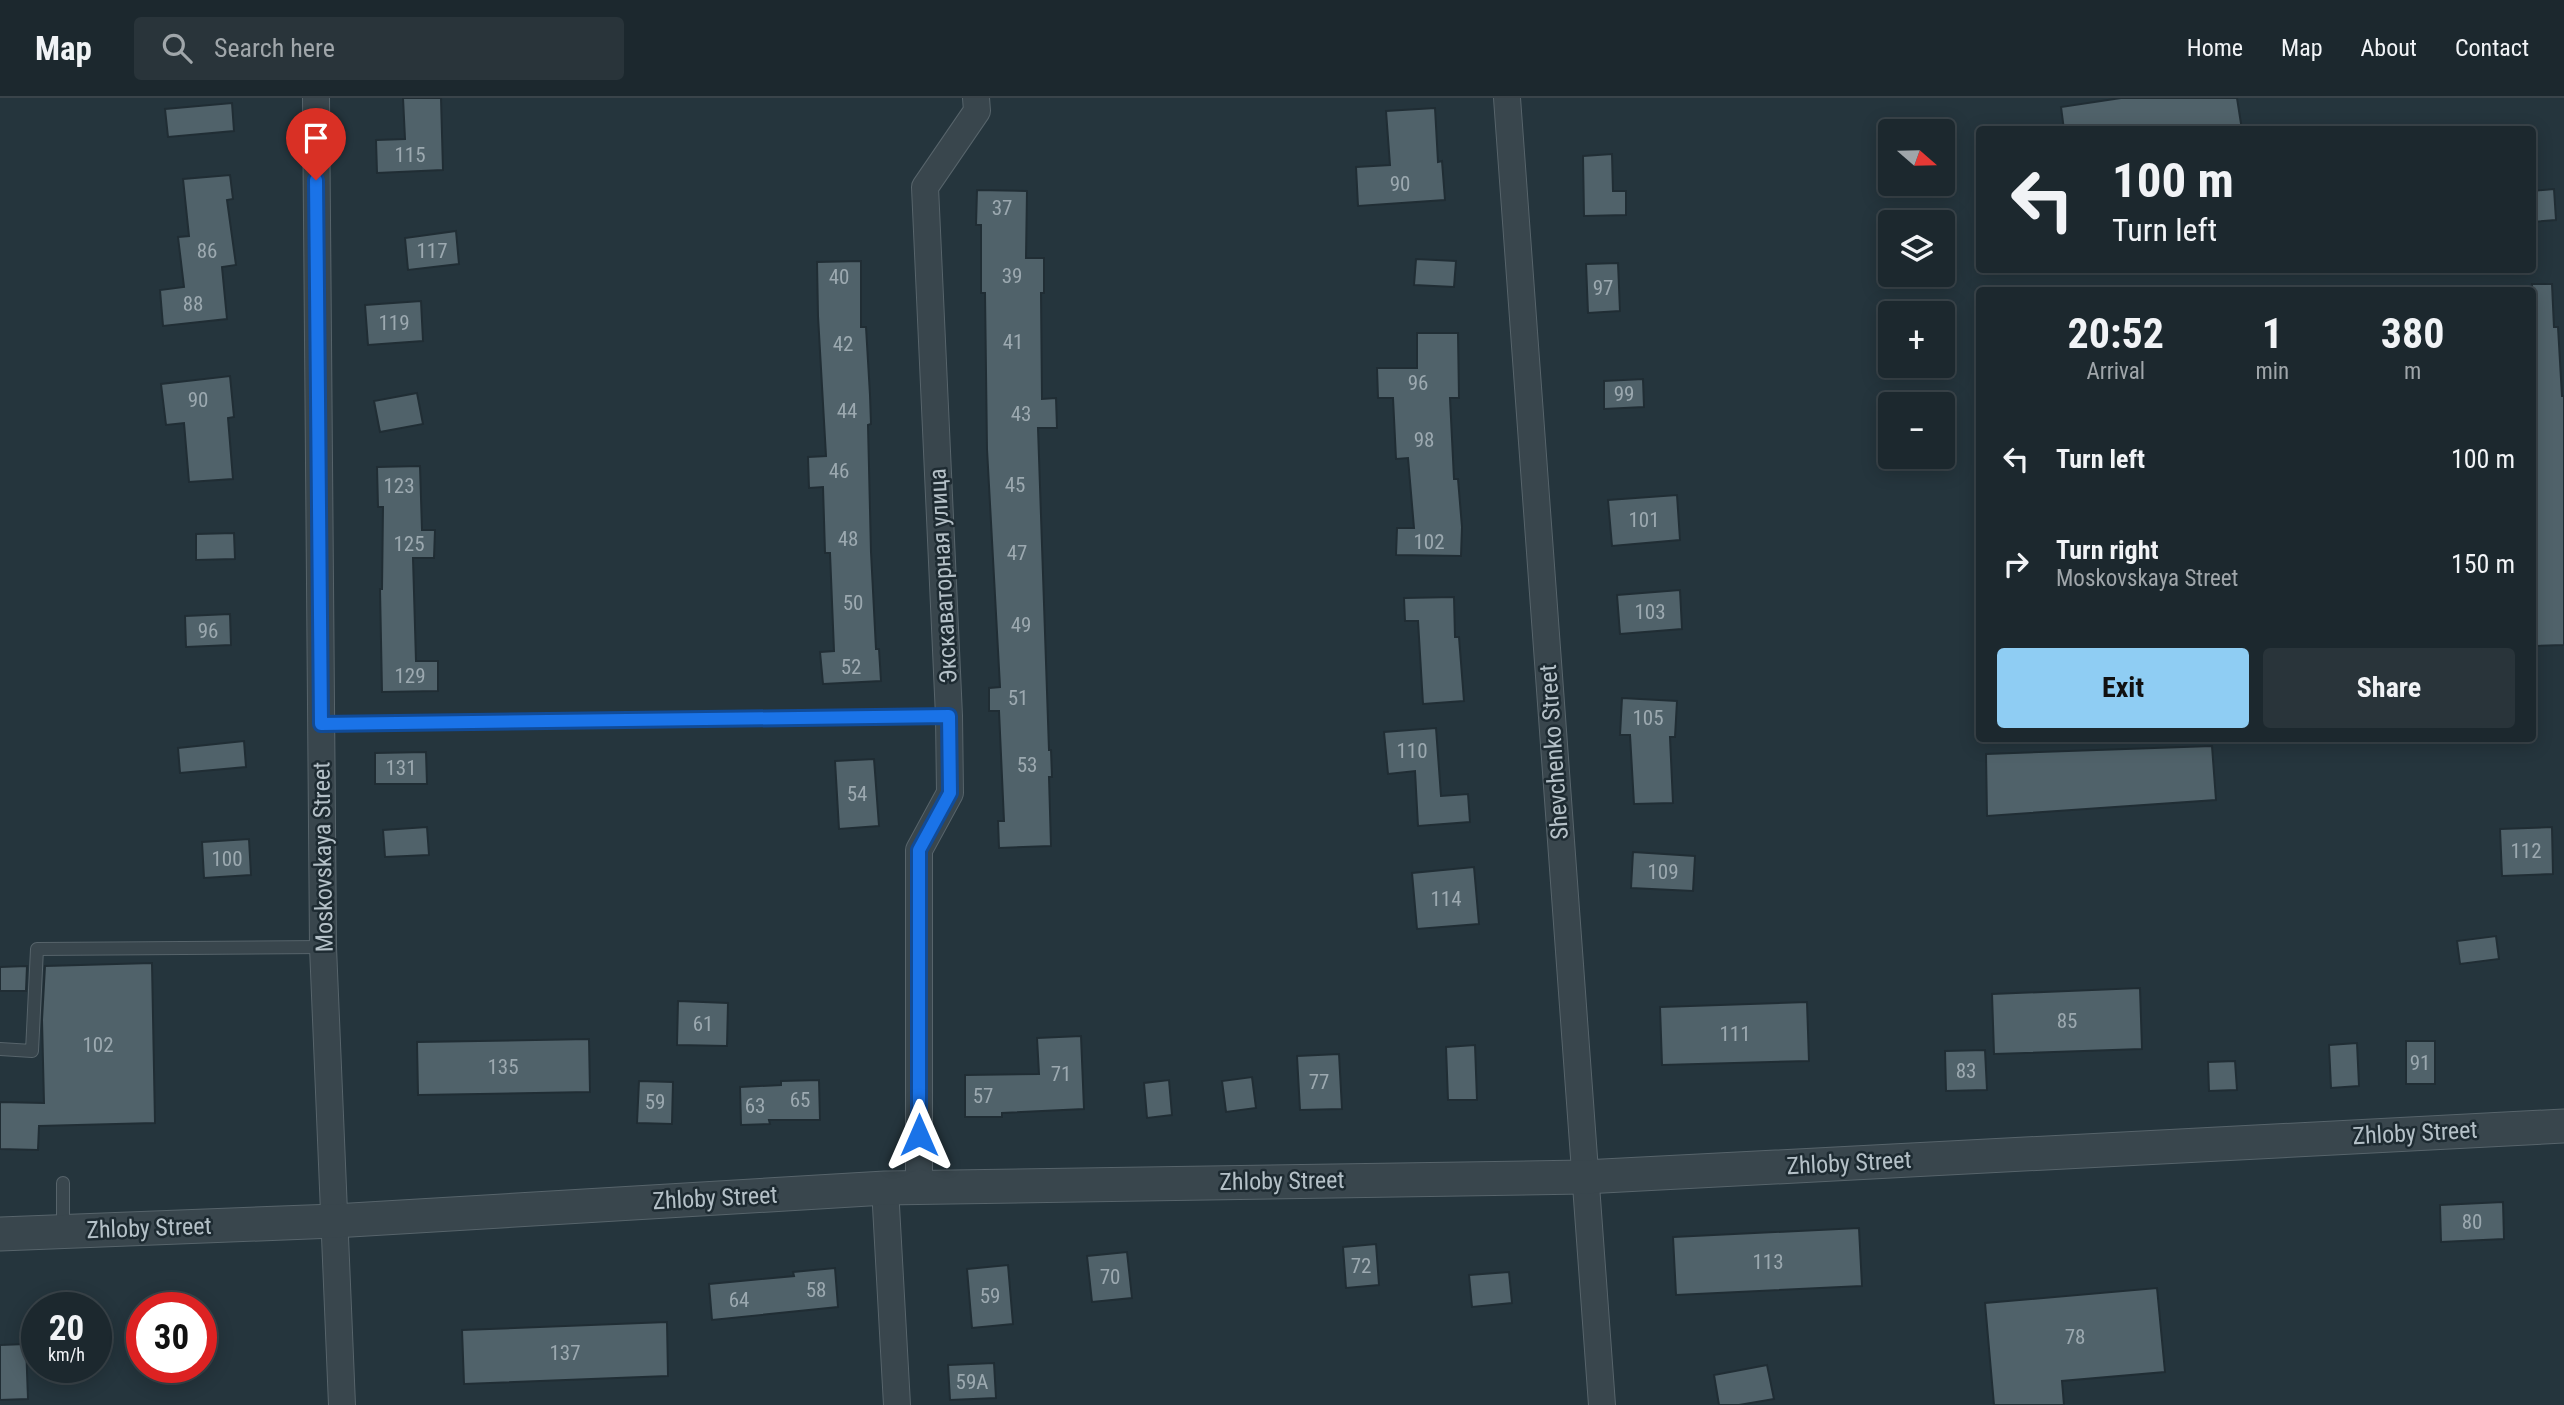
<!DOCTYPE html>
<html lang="en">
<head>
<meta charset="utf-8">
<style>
  body { margin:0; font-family:"Roboto Condensed",sans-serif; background:#29343a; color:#f1f3f6; height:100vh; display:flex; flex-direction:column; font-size:26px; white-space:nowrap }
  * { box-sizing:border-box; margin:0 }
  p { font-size:23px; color:#a0a6aa }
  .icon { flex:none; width:38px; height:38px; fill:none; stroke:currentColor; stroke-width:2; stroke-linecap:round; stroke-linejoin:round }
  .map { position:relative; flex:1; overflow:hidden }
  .details { position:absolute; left:1976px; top:189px; width:560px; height:455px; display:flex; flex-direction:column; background:#1c282e; border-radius:7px; box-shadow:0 4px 18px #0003,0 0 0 2px #3a444a }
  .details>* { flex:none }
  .banner { position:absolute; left:1976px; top:28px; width:560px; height:147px; border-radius:7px; box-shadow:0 4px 18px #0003,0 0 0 2px #3a444a; background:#1c282e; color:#f1f3f6; overflow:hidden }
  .needle { width:46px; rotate:110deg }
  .controls { position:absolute; left:1878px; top:21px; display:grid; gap:14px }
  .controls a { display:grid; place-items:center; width:77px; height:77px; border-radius:7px; background:#1c282e; box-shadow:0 4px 18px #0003,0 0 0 2px #3a444a; font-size:35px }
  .speed { position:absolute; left:21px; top:1194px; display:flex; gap:14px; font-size:35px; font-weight:700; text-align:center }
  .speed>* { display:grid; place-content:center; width:91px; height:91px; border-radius:50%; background:#1c282e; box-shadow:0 4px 18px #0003,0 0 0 2px #3a444a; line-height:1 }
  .speed small { font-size:18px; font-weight:400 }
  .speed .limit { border:10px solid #d22; background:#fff; color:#111 }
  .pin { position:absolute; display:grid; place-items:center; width:60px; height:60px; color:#fff; margin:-72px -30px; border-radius:50% 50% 50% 0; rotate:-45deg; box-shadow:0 0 7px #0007 }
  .pin .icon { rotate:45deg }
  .me { position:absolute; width:77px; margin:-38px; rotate:0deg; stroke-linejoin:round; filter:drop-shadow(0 0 5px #0008) }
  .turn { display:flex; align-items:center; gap:24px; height:147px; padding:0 21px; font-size:32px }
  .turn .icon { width:91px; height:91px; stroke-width:2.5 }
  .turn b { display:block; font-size:49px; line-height:60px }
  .eta { display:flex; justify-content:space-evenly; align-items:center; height:119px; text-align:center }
  .eta b { font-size:42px; font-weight:700; line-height:49px }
  .button { display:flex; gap:14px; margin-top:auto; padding:14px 21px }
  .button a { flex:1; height:80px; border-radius:7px; background:#8fcdf3; color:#111; font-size:28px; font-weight:700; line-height:80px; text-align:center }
  .button a+a { background:#29343a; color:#f1f3f6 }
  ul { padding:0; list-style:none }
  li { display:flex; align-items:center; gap:21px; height:105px; padding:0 21px }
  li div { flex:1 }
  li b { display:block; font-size:26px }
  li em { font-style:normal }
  header { display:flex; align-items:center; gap:42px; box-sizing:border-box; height:98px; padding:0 35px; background:#1c282e; border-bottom:2px solid #3a444a }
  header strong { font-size:33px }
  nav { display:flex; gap:38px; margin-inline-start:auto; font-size:24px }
  .search { width:490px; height:63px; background:#29343a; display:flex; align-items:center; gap:18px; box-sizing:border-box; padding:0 24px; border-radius:7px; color:#a0a6aa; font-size:26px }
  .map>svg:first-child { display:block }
  .building { fill:#50626a; stroke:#202d34; stroke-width:2 }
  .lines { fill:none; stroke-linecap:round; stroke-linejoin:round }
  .service-casing { stroke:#57646b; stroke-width:14 }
  .minor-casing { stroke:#57646b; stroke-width:28 }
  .tertiary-casing { stroke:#57646b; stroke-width:35 }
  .service { stroke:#39464d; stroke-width:12 }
  .minor { stroke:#39464d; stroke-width:26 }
  .tertiary { stroke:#39464d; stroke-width:33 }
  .route-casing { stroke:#114b97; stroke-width:18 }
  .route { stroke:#1a73e8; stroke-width:12 }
  .labels { text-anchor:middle; stroke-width:5; stroke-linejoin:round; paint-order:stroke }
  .number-label { font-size:21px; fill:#9ca9b0 }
  .street-label { font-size:24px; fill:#b5c1c8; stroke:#1e2b32 }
</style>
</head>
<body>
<header>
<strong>Map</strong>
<div class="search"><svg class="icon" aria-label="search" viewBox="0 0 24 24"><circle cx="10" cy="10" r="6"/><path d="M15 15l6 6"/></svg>Search here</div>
<nav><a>Home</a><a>Map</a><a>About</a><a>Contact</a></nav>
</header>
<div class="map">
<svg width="2564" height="1307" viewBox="0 0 2564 1307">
  <rect width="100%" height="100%" fill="#25353d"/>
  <g class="building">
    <polygon points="403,0 441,0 443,72 377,75 376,42 405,41"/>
    <polygon points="2121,0 2237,0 2242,32 2064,32 2061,9"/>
    <polygon points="232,5 234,33 168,39 165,11"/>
    <polygon points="1435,10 1438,64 1442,63 1445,102 1358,108 1356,69 1390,67 1386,13"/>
    <polygon points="1612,56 1613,93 1626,93 1626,117 1584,118 1583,58"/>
    <polygon points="230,77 233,101 227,102 236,167 222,169 227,221 163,228 160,192 184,189 178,139 189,138 183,81"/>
    <polygon points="2554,91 2556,122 2532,124 2532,93"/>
    <polygon points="977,92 1027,93 1026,160 1044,160 1044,195 1041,195 1042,301 1056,300 1057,330 1038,330 1049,652 1051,652 1052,679 1049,679 1051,748 999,750 998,723 1004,723 999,613 989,613 989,590 1000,589 987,351 985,195 981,195 981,127 976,127"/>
    <polygon points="456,133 459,166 408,172 405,140"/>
    <polygon points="1416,161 1456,163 1454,189 1414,187"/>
    <polygon points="861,163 861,229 866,229 870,297 871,326 868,327 871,454 876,551 879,551 881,583 823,586 820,554 834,553 830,455 825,455 823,389 809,390 808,359 826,358 818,218 817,164"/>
    <polygon points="1618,165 1620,213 1588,215 1586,166"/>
    <polygon points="2532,186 2552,186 2554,229 2558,229 2562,298 2564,298 2564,547 2536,548 2534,481 2532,482"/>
    <polygon points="421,203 423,243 368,247 365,207"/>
    <polygon points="1417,235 1458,235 1459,300 1450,300 1454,381 1458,381 1462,429 1461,458 1396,457 1397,430 1414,430 1408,360 1396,361 1393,300 1378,300 1377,270 1417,270"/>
    <polygon points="230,278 234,319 228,320 233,381 189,384 184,325 166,327 161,286"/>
    <polygon points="1643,281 1644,309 1604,311 1604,283"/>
    <polygon points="417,295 423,326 380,334 374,303"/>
    <polygon points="420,368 422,432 435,432 434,460 413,460 416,563 438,563 438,593 382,594 380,491 382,491 383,409 378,409 377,369"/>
    <polygon points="1677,397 1680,442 1612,448 1608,402"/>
    <polygon points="234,435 235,461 196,462 196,436"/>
    <polygon points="1680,492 1682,531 1620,536 1617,497"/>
    <polygon points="1454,499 1455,539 1459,539 1464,603 1423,606 1418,523 1405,523 1404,500"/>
    <polygon points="230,516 231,547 186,549 185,518"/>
    <polygon points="1622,600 1677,603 1675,639 1670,639 1673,705 1634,706 1630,637 1620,637"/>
    <polygon points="1436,630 1441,698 1468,696 1470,724 1418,728 1415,673 1388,676 1384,634"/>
    <polygon points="244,643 246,669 180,675 178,650"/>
    <polygon points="2212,648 2216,702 1987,718 1986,656"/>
    <polygon points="426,654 427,686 375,686 375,655"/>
    <polygon points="874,661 879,728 839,731 835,663"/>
    <polygon points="427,729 429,757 385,759 383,732"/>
    <polygon points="2552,729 2553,776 2502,778 2500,731"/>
    <polygon points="249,741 251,777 204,780 202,744"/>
    <polygon points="1633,754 1695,758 1693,793 1631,790"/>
    <polygon points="1474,769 1479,826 1417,831 1412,775"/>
    <polygon points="2496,838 2499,861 2460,866 2457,843"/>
    <polygon points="152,865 155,1025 39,1028 38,1052 0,1051 0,1004 44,1005 42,922 45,868"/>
    <polygon points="27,868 26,893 0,893 0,869"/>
    <polygon points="2140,890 2142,951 1994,956 1992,896"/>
    <polygon points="678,903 728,905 727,948 677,947"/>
    <polygon points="1807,904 1809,963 1662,967 1660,909"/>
    <polygon points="1081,938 1084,1011 1002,1015 1002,1019 965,1019 965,977 1039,976 1037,940"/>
    <polygon points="589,941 590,994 418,997 417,944"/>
    <rect x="2406" y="943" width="29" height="43"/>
    <polygon points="2357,945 2359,988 2331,990 2329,947"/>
    <polygon points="1475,947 1477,1002 1448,1002 1446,949"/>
    <polygon points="1985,952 1987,992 1946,993 1945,953"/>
    <polygon points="1339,956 1342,1011 1300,1012 1297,958"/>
    <polygon points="2235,963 2237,992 2209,993 2208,964"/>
    <polygon points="1252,979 1256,1010 1226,1014 1222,983"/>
    <polygon points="819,982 820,1022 769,1022 770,1026 741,1027 740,989 781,987 781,983"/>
    <polygon points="1169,982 1172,1017 1147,1020 1144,985"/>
    <polygon points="639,983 673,984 672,1026 637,1025"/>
    <polygon points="2503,1104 2504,1141 2441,1144 2440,1107"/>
    <polygon points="1859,1130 1862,1188 1676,1197 1673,1139"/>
    <polygon points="1376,1146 1379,1187 1346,1190 1343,1149"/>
    <polygon points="1127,1154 1132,1200 1092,1204 1087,1158"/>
    <polygon points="1008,1167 1013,1226 972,1230 967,1171"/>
    <polygon points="835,1170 838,1209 712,1222 709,1186 794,1178 793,1174"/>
    <polygon points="1509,1174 1512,1205 1472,1209 1469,1177"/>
    <polygon points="2157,1190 2165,1274 2062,1283 2064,1307 1994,1307 1985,1205"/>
    <polygon points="667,1224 668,1278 464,1286 462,1232"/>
    <polygon points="26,1246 28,1301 0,1302 0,1247"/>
    <polygon points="994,1265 996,1300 950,1302 948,1267"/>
    <polygon points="1767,1267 1774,1301 1739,1307 1719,1307 1714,1277"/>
  </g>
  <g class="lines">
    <defs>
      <g id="service">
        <polyline points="321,626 949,618"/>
        <polyline points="0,951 32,953 37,851 323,849"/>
        <polyline points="63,1085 63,1133"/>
      </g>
      <g id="minor">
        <polyline points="316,0 323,849 342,1307"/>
        <polyline points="1507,0 1602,1307"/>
        <polyline points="919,1089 919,752 950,695 949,618 925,89 977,13 976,0"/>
        <polyline points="885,1090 897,1307"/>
      </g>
      <polyline id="tertiary" points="0,1136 334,1123 885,1090 1584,1079 2564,1028"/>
    </defs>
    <use href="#service" class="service-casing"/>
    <use href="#minor" class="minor-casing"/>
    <use href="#tertiary" class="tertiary-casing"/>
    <use href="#service" class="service"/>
    <use href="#minor" class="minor"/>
    <use href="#tertiary" class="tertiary"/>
  </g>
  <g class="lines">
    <defs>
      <polyline id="route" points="316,82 321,626 949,618 950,695 919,752 919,1037"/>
    </defs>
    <use href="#route" class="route-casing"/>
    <use href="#route" class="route"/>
  </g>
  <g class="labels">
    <g class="number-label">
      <text x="410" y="64">115</text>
      <text x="1400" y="93">90</text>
      <text x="1002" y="117">37</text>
      <text x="207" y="160">86</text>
      <text x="432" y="160">117</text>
      <text x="1012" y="185">39</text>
      <text x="839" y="186">40</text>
      <text x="1603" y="197">97</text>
      <text x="193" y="213">88</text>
      <text x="394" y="232">119</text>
      <text x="1013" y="251">41</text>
      <text x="843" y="253">42</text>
      <text x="1418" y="292">96</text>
      <text x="1624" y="303">99</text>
      <text x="198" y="309">90</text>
      <text x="847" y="320">44</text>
      <text x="1021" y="323">43</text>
      <text x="1424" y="349">98</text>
      <text x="839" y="380">46</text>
      <text x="1015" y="394">45</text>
      <text x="399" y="395">123</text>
      <text x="1644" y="429">101</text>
      <text x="848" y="448">48</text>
      <text x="1429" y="451">102</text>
      <text x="409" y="453">125</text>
      <text x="1017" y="462">47</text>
      <text x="853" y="512">50</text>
      <text x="1650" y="521">103</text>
      <text x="1021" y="534">49</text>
      <text x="208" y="540">96</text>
      <text x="851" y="576">52</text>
      <text x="410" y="585">129</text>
      <text x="1018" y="607">51</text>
      <text x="1648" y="627">105</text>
      <text x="1412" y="660">110</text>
      <text x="1027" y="674">53</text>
      <text x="401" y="677">131</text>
      <text x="857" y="703">54</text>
      <text x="2526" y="760">112</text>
      <text x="227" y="768">100</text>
      <text x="1663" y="781">109</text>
      <text x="1446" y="808">114</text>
      <text x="2067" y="930">85</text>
      <text x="703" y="933">61</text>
      <text x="1735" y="943">111</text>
      <text x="98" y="954">102</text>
      <text x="2420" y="972">91</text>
      <text x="503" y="976">135</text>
      <text x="1966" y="980">83</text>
      <text x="1061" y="983">71</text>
      <text x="1319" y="991">77</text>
      <text x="983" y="1005">57</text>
      <text x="800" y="1009">65</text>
      <text x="655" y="1011">59</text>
      <text x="755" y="1015">63</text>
      <text x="2472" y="1131">80</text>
      <text x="1768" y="1171">113</text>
      <text x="1361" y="1175">72</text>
      <text x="1110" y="1186">70</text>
      <text x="816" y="1199">58</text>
      <text x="990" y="1205">59</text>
      <text x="739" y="1209">64</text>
      <text x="2075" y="1246">78</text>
      <text x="565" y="1262">137</text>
      <text x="972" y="1291">59А</text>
    </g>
    <g class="street-label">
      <text transform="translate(943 478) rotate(-93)" y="8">Экскаваторная улица</text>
      <text transform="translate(1554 654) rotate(-94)" y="8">Shevchenko Street</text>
      <text transform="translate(323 759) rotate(-91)" y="8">Moskovskaya Street</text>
      <text transform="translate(2415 1035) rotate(-3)" y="8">Zhloby Street</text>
      <text transform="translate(1849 1065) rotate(-3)" y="8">Zhloby Street</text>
      <text transform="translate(1282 1083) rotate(-1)" y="8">Zhloby Street</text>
      <text transform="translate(715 1100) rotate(-3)" y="8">Zhloby Street</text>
      <text transform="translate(149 1130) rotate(-2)" y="8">Zhloby Street</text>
    </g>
  </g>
</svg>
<div class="controls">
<a><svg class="needle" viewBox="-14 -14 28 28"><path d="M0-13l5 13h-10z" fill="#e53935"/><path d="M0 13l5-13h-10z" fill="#a0a6aa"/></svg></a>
<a><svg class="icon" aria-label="layers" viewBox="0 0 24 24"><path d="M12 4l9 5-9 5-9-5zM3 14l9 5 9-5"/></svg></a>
<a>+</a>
<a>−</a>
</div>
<div class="speed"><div>20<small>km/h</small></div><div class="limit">30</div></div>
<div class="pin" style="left:316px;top:82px;background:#d93025"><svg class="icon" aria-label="arrive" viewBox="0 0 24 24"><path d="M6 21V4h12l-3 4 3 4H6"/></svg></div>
<svg class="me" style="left:919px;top:1037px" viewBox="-20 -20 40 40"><path d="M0-17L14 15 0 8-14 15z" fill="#1a73e8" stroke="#fff" stroke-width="4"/></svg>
<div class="banner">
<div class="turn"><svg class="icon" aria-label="left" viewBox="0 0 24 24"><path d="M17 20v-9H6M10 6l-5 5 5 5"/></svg><div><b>100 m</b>Turn left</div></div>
</div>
<section class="details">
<div class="eta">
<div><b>20:52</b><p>Arrival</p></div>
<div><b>1</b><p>min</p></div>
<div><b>380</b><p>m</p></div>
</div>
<ul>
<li><svg class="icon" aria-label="left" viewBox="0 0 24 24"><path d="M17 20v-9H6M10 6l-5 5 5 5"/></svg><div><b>Turn left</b></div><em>100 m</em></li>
<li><svg class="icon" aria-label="right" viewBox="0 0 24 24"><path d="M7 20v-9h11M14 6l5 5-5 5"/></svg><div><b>Turn right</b><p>Moskovskaya Street</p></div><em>150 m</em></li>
</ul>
<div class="button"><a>Exit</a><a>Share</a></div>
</section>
</div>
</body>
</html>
